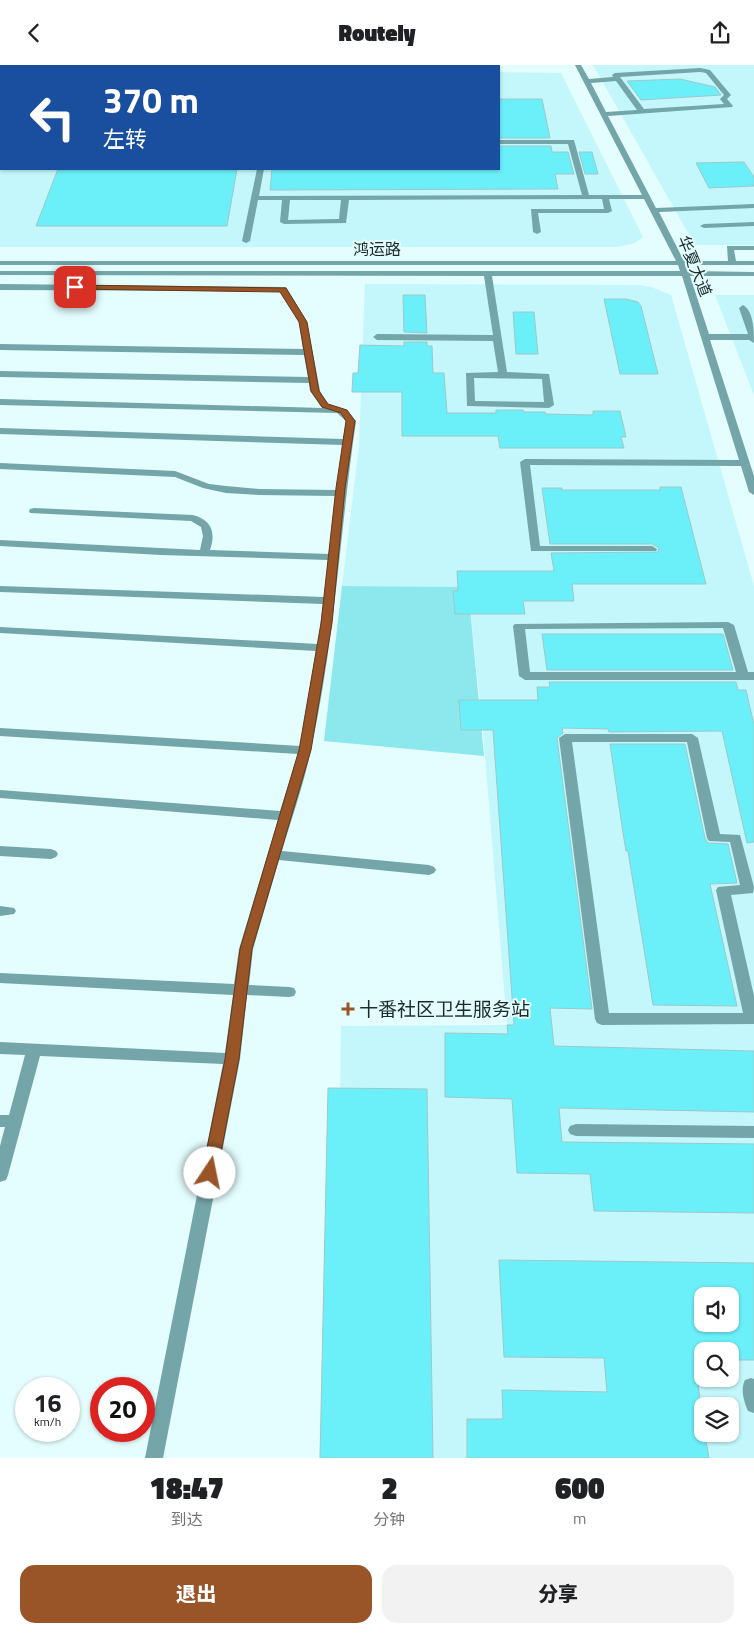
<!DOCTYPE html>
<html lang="zh">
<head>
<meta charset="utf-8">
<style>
  body { margin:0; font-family:"Titillium Web","Noto Sans SC",sans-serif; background:#f2f2f2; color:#202124; height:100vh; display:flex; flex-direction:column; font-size:19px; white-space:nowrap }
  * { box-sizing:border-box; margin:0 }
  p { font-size:16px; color:#757577 }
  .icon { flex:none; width:28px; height:28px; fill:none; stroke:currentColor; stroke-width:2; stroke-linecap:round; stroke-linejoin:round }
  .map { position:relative; height:1393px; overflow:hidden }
  .panel { display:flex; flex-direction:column; background:#fff; flex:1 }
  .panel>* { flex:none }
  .hud { position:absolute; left:0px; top:0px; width:500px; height:105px; box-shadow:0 1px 4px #0004; background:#1a4fa0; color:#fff; overflow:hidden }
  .buttons { position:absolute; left:694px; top:1222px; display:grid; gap:10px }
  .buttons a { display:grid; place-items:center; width:45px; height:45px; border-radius:10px; background:#fff; box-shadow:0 1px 4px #0004; font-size:25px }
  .speed { position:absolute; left:15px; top:1312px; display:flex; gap:10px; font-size:25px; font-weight:700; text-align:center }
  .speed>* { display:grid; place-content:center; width:65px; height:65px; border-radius:50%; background:#fff; box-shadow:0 1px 4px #0004; line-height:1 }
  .speed small { font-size:12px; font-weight:400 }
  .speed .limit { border:8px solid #d22; background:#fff; color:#111 }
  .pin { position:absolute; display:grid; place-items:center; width:42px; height:42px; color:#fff; margin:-21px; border-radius:10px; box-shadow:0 2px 8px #0006 }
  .me { position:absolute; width:55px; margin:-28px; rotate:11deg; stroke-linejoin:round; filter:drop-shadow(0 0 4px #0008) }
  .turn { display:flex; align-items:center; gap:18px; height:105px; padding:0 20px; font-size:22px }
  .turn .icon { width:65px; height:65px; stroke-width:2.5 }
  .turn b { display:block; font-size:35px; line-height:42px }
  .eta { display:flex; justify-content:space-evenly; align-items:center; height:85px; text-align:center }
  .eta b { font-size:30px; font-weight:800; line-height:35px }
  .primary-button { display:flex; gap:10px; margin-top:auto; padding:10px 20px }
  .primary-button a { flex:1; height:58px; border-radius:15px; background:#995528; color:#fff; font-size:20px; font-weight:800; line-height:58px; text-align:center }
  .primary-button a+a { background:#f2f2f2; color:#202124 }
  header { display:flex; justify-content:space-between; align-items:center; height:65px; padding:0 20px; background:#fff; font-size:22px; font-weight:800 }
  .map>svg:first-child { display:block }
  .built { fill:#c3f7fb; fill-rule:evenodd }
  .green { fill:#8de8ee }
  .building { fill:#6bf0f9; stroke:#9ec7c9; fill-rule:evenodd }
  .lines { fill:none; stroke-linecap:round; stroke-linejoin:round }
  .minor { fill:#74a5a8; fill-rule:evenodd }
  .route { fill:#995528; stroke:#63371a }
  .poi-dot { fill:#995528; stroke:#e4fdfe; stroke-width:2 }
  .labels { text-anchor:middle; stroke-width:4; stroke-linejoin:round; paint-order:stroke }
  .far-street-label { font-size:16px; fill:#1b2b2c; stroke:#e4fdfe }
  .poi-label { font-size:19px; fill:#1b2b2c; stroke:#e4fdfe; text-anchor:start }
</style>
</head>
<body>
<header><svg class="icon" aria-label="back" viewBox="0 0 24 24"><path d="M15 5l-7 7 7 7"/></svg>Routely<svg class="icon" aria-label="share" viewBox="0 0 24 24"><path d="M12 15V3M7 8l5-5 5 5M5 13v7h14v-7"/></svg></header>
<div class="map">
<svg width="754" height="1393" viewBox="0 0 754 1393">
  <rect width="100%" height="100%" fill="#e4fdfe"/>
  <g class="built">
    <polygon points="0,0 193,1 1,1 1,104 499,104 499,7 561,8 643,172 635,178 618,182 0,182"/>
    <polygon points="593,0 754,0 754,180 695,180"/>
    <path d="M365,219L638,220L651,222L671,230L754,521V1393H336L341,961L507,960L483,666L468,522L342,521L359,381ZM702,1231H730V1259H702ZM702,1286H730V1314H702ZM702,1341H730V1369H702Z"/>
    <polygon points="715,230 754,230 754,330"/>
  </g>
  <polygon class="green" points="342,521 468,522 484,691 324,676"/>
  <g class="building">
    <polygon points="680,14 715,22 721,30 641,35 627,16"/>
    <polygon points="499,34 542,34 550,73 499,73"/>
    <polygon points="499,81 551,81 552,87 568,87 574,109 555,109 558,124 270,125 272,104 499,104"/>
    <polygon points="579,87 592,87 598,109 585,109"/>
    <polygon points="744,97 754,112 754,121 709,123 696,98"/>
    <polygon points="58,104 237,104 227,161 36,161"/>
    <polygon points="403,230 425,230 427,268 404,267"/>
    <polygon points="604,234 626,234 638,237 641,241 658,309 620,309"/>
    <polygon points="513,247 534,247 538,289 516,289"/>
    <polygon points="404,277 427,277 427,281 432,281 433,308 444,308 447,348 496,348 496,345 523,345 524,347 545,347 545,349 593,350 593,346 620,346 626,372 621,372 624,383 500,383 498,371 402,371 402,327 352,327 353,308 358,308 360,280 404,281"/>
    <polygon points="660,422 681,422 706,519 572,519 574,536 523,536 525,549 455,549 453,526 458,526 457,506 554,506 551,488 658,487 659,483 652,479 550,479 542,423 562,423 562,425 660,425"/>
    <polygon points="542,569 723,569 733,605 547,605"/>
    <polygon points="549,617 736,617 738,625 746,625 754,660 754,777 747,778 722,666 609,667 608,664 562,663 563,668 557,673 592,944 550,943 554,981 754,986 754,1047 559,1043 562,1077 754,1079 754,1148 594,1146 590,1109 517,1108 512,1034 445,1032 445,968 508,969 507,960 514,960 493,665 461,665 459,635 538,635 537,622 550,622"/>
    <polygon points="610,679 685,679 705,773 708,778 728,779 737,818 710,819 737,941 653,940 628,786 626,786 623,768"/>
    <polygon points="328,1023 427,1024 433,1393 320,1393"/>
    <path d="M499,1195L754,1198V1295H730V1286H702V1294H695L702,1350V1369H705L709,1393H467V1354H503L502,1325L607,1327L604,1293L504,1292ZM702,1231H730V1259H702Z"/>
  </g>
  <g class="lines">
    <g class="minor">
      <path d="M575,0H581L589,14L613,12L612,10L615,8L700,3L710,5L731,30L727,34L733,41L732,42L608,51L656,143L754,139V143L659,147L684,196H728L727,181H754V185H734L736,196H754V200H687L688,206L754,207V211H690L709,269H748L739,243L743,240C754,246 754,267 754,278L749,275H710L754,411V430L749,427L741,401L530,400L540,481H652L657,484L656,486H531L520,397L525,394L739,395L682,211H492L507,307L549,309L554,340L549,343L467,341L466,308L498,307L493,276L377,275L373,272L377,269L493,270L484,211L0,210V206H680L678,200H0V196H676L644,134H609L612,146L608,148H538L541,167L537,169L533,167L531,144H604L602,134L349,135L346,158L284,159L280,157L282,135H258L250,176L246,178L242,176L257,104H264L259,131L582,130L568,79H499V75H574L589,130H642ZM700,7L706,8L724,30L720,34L724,39L644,44L620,12ZM616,16L637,45L606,47L591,18ZM290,135H341L339,154L288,155ZM474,313L542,314L544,337L475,336Z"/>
      <polygon points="754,157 754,161 704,163 700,161 704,159"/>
      <path d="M0,219L286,222L307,257L320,326L328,339L347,345L356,356C340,465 335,576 311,684C304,719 292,752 282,786L429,800L434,802L436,805L434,808L429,810L279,795L253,884L249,920L289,922L294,923L296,927L294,931L289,932L247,930L240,994L163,1393H145L223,999L40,991L8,1110L6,1115L0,1117V1081L5,1062H0V1050H9L25,990L0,989V977L225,988L233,930L0,918V908L234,919L239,884L278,755L0,733V725L280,746L298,689L0,671V663L300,681L316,586L0,568V562L318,579L323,539L0,527V521L324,532L328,495L161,490L0,481V475L200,485L203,471L201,462L191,456L30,448L29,446L30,444L34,443L193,450C212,455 216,468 210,485L329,489L335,431L259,430L226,428L203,423L175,412L0,404V398L175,406L209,419L226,421L259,424L336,425L343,380L0,369V363L343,374L346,356L337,348L0,340V334L322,343L310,326L309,318L0,312V306L308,312L304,290L0,285V279L303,284L299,257L280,226L0,225Z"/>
      <path d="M728,557L734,560L748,607H754V615H525L519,611L513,561L515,559ZM723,563L736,607H530L525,564Z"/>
      <path d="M565,669H692L698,673L720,769L740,770L754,822L753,828L731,830L754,931V959L602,960L597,958L595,954L559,673ZM572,677H687L707,773L709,776L730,777L740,820L718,822L716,825L743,948H609Z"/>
      <polygon points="0,781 51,784 56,786 58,789 56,792 51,794 0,791"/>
      <polygon points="0,841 14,843 16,846 14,849 0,851"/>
      <polygon points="576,1059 754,1061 754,1073 576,1071 570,1069 568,1065 570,1061"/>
      <path d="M751,1313L754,1314V1348L748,1346C744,1337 740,1324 745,1315Z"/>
    </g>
  </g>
  <polygon class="route" points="75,220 286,223 307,257 319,326 328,339 347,345 355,356 345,423 332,558 311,685 252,884 239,994 217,1108 215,1112 210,1114 205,1112 202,1108 225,994 240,884 299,685 321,558 336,423 346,356 341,348 322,342 311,326 299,257 280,227 73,224 72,222"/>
  <path class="poi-dot" d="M345.5 936.5h5v5h5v5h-5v5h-5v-5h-5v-5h5z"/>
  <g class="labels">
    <g class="far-street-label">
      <text x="377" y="190">鸿运路</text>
      <text transform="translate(695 201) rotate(68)" y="6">华夏大道</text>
    </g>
    <g class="poi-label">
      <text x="359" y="951">十番社区卫生服务站</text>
    </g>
  </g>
</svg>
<div class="buttons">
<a><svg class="icon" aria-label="sound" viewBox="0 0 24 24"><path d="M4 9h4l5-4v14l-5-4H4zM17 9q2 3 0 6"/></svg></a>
<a><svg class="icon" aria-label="search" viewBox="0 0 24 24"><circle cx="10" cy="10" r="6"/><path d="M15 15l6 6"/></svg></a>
<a><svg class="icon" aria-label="layers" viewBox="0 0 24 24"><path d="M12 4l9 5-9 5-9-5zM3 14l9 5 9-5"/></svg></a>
</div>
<div class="speed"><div>16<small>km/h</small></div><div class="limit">20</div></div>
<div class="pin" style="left:75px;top:222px;background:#d93025"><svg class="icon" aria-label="arrive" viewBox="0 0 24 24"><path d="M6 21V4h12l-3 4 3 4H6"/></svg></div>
<svg class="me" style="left:210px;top:1108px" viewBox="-20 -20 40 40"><circle r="19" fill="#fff"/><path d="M0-13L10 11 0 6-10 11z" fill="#995528"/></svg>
<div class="hud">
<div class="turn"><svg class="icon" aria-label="left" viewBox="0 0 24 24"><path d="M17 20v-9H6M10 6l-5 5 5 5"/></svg><div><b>370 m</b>左转</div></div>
</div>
</div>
<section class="panel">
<div class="eta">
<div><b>18:47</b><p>到达</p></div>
<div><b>2</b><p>分钟</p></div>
<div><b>600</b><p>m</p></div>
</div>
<div class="primary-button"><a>退出</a><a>分享</a></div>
</section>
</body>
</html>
